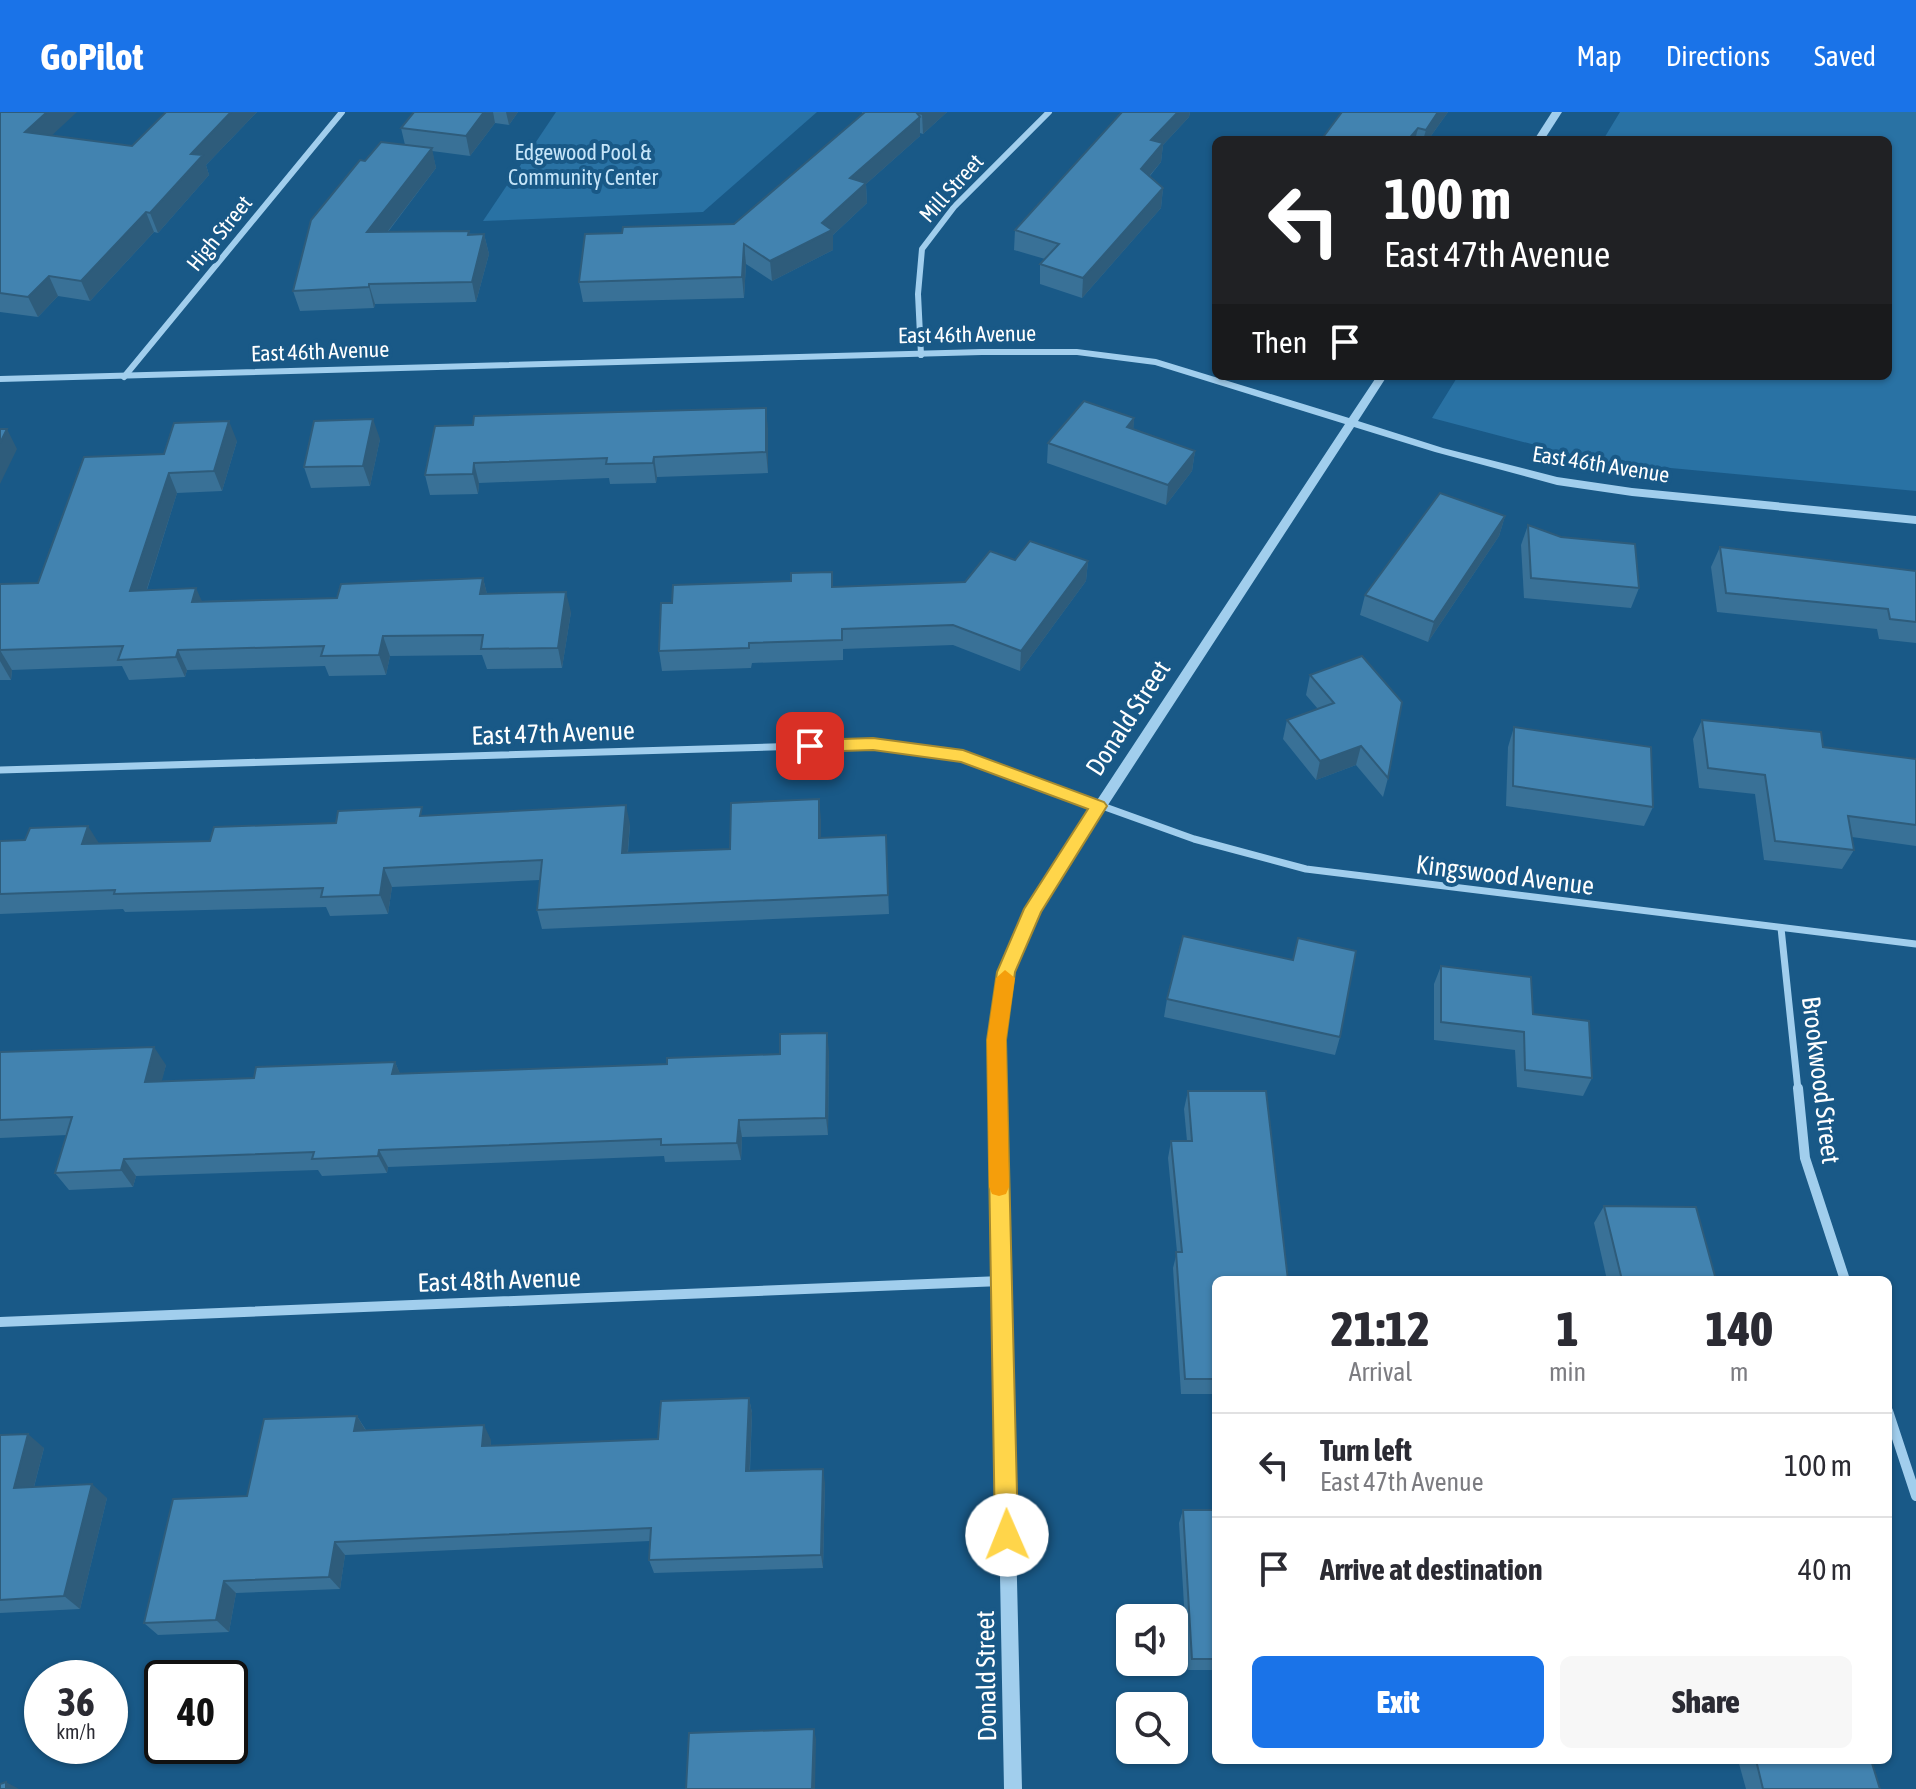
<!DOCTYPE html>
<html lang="en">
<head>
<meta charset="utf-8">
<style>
  body { margin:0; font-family:"Asap Condensed",sans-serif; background:#f7f7f7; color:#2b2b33; height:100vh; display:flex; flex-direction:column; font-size:30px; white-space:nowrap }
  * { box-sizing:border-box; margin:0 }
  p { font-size:26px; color:#7c7c81 }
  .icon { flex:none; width:44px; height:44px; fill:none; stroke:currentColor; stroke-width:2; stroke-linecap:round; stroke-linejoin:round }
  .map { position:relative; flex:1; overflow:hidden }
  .sheet { position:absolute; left:1212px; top:1164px; width:680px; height:488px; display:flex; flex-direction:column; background:#fff; border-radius:12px; box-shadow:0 2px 6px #0004 }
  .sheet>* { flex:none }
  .top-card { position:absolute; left:1212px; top:24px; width:680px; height:244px; border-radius:12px; box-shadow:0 2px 6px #0004; background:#202124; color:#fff; overflow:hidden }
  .controls { position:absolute; left:1116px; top:1492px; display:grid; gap:16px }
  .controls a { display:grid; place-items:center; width:72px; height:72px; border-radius:12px; background:#fff; box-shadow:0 2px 6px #0004; font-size:40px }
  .speed { position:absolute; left:24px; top:1548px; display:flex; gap:16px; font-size:40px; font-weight:700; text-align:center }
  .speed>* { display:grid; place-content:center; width:104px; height:104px; border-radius:50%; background:#fff; box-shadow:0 2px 6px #0004; line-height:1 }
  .speed small { font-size:20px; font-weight:400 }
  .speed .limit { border:4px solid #111; border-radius:12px; background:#fff; color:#111 }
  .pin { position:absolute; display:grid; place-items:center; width:68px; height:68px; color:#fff; margin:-34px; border-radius:16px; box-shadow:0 4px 12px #0006 }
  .me { position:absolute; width:88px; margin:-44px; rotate:359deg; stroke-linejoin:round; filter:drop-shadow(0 0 6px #0008) }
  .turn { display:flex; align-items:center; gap:28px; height:168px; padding:0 40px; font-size:36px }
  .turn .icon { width:104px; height:104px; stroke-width:2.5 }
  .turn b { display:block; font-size:56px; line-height:68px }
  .then { display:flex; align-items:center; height:76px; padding:0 40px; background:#0003; gap:16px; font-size:30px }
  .eta { display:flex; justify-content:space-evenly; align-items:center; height:136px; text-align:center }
  .eta b { font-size:48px; font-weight:800; line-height:56px }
  .primary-button { display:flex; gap:16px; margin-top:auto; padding:16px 40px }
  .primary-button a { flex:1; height:92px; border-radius:12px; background:#1a73e8; color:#fff; font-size:32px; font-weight:800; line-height:92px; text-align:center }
  .primary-button a+a { background:#f7f7f7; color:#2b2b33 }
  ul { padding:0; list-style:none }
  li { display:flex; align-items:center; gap:24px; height:104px; padding:0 40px; border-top:2px solid #e1e1e2 }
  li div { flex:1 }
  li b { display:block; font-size:30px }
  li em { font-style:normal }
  header { display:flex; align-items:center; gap:48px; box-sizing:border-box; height:112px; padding:0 40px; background:#1a73e8; color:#fff }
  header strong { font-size:38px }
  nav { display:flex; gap:44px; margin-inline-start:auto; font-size:28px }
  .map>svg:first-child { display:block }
  .green { fill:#2972a4 }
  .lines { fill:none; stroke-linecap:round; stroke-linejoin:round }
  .minor-far2 { stroke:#a1ceed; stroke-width:6 }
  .minor-far1 { stroke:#a1ceed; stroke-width:7 }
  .minor { stroke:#a1ceed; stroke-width:10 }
  .tertiary { fill:#a1ceed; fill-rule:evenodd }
  .wall { fill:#397197 }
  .shaded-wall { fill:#2e5c7b }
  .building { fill:#4283b0; stroke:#2e5c7b; stroke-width:2 }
  .route { fill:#ffd54a; stroke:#a68a30; stroke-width:2 }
  .slow { fill:#f59e0b }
  .labels { text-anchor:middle; stroke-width:8; stroke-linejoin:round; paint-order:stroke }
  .far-park-label { font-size:22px; fill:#c6e5f9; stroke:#195987 }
  .far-street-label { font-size:22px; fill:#fff; stroke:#195987 }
  .street-label { font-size:26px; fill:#fff; stroke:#195987 }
</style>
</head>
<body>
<header>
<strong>GoPilot</strong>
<nav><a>Map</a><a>Directions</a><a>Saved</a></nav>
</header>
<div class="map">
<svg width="1916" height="1677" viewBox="0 0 1916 1677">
  <rect width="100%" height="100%" fill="#195987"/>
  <g class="green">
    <polygon points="556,0 817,0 703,100 483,109"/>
    <polygon points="1620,0 1916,0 1916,379 1596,349 1432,306 1458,264 1888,264 1888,28 1603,28"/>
  </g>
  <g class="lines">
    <g class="minor-far2">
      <polyline points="921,243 918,182 922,137 954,95 1049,0"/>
      <polyline points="124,265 342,0"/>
    </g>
    <g class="minor-far1">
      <polyline points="0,658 873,632 963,644 1194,727 1306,757 1916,832"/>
      <polyline points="1781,816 1798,978"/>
    </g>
    <g class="minor">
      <polyline points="1798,976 1805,1046 1845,1168"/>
      <polyline points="0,1210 1001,1169"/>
      <polyline points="1888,1299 1916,1384"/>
    </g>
    <g class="tertiary">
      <polygon points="1552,0 1562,0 1544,28 1534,28"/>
      <polygon points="982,237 1077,237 1156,247 1349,306 1377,264 1387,264 1358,309 1443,336 1557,365 1632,376 1916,404 1916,412 1632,384 1557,373 1435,340 1354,315 1039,799 1013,860 1004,928 1022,1677 1004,1677 990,928 999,860 1028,793 1345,312 1155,253 1077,243 982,243 0,270 0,264"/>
    </g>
  </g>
  <g class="wall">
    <polygon points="0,0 51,23 132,34 166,0 257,0 206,53 209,63 158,121 154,120 90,189 58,184 38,205 0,200"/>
    <polygon points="414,0 518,0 509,13 495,11 470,44 432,39 436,56 388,120 484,122 489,142 476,190 375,192 374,196 300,199 293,179 365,49 405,33 401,16"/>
    <polygon points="862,0 947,0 923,22 920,21 920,24 866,72 867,91 833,123 833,138 772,169 746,152 744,186 583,190 579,170 622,121 734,112 863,2"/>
    <polygon points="1122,0 1190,0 1189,5 1163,33 1161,50 1150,64 1163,76 1161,96 1082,186 1040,172 1040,152 1045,147 1014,138 1015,118"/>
    <polygon points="1342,0 1448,0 1428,28 1321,28"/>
    <polygon points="1216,180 1216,201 1213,201"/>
    <polygon points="1134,306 1133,318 1195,339 1192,359 1166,393 1047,351 1048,331"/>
    <polygon points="435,314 768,316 768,361 657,365 656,371 610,372 609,366 479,371 478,382 430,383 425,363"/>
    <polygon points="380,327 370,374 311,376 304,355"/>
    <polygon points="237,329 222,379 177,381 147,478 202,489 337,486 483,466 487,482 571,500 562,556 487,557 482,543 390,544 386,563 329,564 325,554 187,558 185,565 129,568 122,554 12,558 11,568 0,568 0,472 38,471 164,342"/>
    <polygon points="1505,404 1499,424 1428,530 1360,503 1365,483"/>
    <polygon points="1528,413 1639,476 1631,496 1524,486 1521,433"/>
    <polygon points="1720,435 1916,459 1916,531 1879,527 1877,517 1717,500 1711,455"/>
    <polygon points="1015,448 1088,449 1086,469 1020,559 953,533 843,537 843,548 752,551 751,556 662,559 659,539 672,491 833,475 965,470"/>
    <polygon points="1362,544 1388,666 1383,685 1356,653 1316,668 1283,627 1287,608 1318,597 1306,583 1310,563"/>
    <polygon points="1702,608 1823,635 1916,647 1916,734 1852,725 1854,738 1842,757 1764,748 1755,682 1699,676 1693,627"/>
    <polygon points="1514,615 1653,695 1644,714 1506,694 1508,635"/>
    <polygon points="425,704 630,712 628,741 730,737 821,707 821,726 886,723 889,802 542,817 537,798 540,768 392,775 388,802 330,804 326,795 125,800 123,797 0,802 0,729 99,732 210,729 336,711"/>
    <polygon points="1298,826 1340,925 1335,943 1164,905 1167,887 1293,848"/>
    <polygon points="1441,854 1533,902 1592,966 1583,984 1517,975 1515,938 1434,928 1434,872"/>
    <polygon points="829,939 828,1023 742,1025 741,1048 665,1050 664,1044 388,1055 387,1061 322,1064 318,1058 136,1064 133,1075 69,1078 55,1061 67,1023 0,1026 0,940 166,953 161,969 254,966 395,950 400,962 667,952"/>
    <polygon points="1188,979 1216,1168 1216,1282 1181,1282 1173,1156 1177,1140 1168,1046 1171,1029 1187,1029 1184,997"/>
    <polygon points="1604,1094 1716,1168 1607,1168 1594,1111"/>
    <polygon points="749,1286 752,1301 750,1359 825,1371 823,1456 654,1461 649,1448 650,1429 345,1443 340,1477 236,1481 229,1520 158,1523 144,1511 357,1304 366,1318 491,1328 491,1334 658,1327"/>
    <polygon points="0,1323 44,1336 34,1375 107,1386 80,1497 0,1501"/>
    <polygon points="1183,1398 1216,1398 1216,1558 1188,1558 1179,1411"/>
    <polygon points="1738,1648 1871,1648 1880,1677 1746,1677"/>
  </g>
  <g class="shaded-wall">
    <polygon points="47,0 77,0 34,40 25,20"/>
    <polygon points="231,0 257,0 206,53 209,63 158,121 150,101 191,42"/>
    <polygon points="484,0 493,0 495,11 470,44 466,24"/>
    <polygon points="506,0 518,0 509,13"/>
    <polygon points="925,0 947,0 923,22 922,2"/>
    <polygon points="1178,0 1190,0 1189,5 1163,33 1161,50 1139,76 1141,57 1151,28"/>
    <polygon points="1438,0 1448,0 1428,28 1423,28 1426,18"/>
    <polygon points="920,5 920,24 866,72 867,91 833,123 833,138 772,169 770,149 850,66"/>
    <polygon points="1418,16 1415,28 1408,28"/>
    <polygon points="432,36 436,56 372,140 367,120"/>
    <polygon points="1163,76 1161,96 1082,186 1083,166"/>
    <polygon points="146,100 154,120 90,189 81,169"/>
    <polygon points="484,122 489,142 476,190 472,170"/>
    <polygon points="744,132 746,152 744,186 742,165"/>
    <polygon points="49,164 58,184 38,205 28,185"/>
    <polygon points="369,172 375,192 374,196 369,175"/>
    <polygon points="766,296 768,316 768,361 766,340"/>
    <polygon points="1134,306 1133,326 1127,315"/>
    <polygon points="373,307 380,327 370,374 363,354"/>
    <polygon points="229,309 237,329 222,379 214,359"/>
    <polygon points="7,317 17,337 0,372 0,331"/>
    <polygon points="1195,339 1192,359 1166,393 1168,373"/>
    <polygon points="654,345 657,365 656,371 653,351"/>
    <polygon points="474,351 479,371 478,382 473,362"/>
    <polygon points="169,361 177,381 140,499 130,479"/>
    <polygon points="1505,404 1499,424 1428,530 1434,510"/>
    <polygon points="1088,449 1086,469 1020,559 1021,539"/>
    <polygon points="483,466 488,486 480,482"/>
    <polygon points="196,476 205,496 192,490"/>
    <polygon points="566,480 571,500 562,556 558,536"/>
    <polygon points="383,524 390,544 386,563 379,543"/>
    <polygon points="0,538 12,558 11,568 0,549"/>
    <polygon points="178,538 187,558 185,565 176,545"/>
    <polygon points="1361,634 1356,653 1316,668 1320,649"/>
    <polygon points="819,687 821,707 821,745 819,726"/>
    <polygon points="626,693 630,712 626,760 622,741"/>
    <polygon points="88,714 100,733 82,732"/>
    <polygon points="384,756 392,775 388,802 380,783"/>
    <polygon points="827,921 829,939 828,1023 826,1006"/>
    <polygon points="154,935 166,953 157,988 145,970"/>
    <polygon points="395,950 403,968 392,962"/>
    <polygon points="739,1008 742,1025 741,1048 737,1031"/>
    <polygon points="379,1038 388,1055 387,1061 378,1044"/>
    <polygon points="124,1047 136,1064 133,1075 121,1058"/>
    <polygon points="749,1286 752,1301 749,1373 746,1359"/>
    <polygon points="357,1304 366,1319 354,1319"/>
    <polygon points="484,1313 491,1328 490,1348 482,1334"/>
    <polygon points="28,1322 44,1336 30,1390 14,1376"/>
    <polygon points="823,1357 825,1371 823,1456 821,1443"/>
    <polygon points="92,1372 107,1386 80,1497 64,1484"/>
    <polygon points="335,1430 345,1443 340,1477 329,1465"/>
    <polygon points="224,1469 236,1481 229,1520 216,1508"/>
    <polygon points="814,1617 816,1627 815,1677 812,1677"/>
    <polygon points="6,1670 19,1677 6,1677"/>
  </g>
  <g class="building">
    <polygon points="0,0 47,0 25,20 132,34 166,0 231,0 191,42 203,43 150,101 146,100 81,169 49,164 28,185 0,181"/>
    <polygon points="414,0 484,0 466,24 401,16"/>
    <polygon points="865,0 925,0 922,2 916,0 920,5 850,66 866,71 822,111 832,118 770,149 744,132 742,165 579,170 585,122 622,121 623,115 734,112"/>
    <polygon points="1122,0 1178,0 1151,28 1163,31 1141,57 1163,76 1083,166 1040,152 1059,132 1015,118"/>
    <polygon points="1342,0 1438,0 1426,18 1418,16 1408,28 1321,28"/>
    <polygon points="381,30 432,36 367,120 469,119 468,123 484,122 472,170 369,172 369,175 293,179 311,108 360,48 365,49"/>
    <polygon points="1084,289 1134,306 1127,315 1195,339 1168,373 1048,331"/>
    <polygon points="766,296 766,340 654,345 653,351 606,352 607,346 474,351 473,362 425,363 435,314 473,313 474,304"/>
    <polygon points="373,307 363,354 304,355 314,309"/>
    <polygon points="229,309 214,359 169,361 130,479 196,476 192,490 337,486 341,472 483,466 480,482 566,480 558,536 481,537 483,523 383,524 379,543 321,544 324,534 178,538 176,545 118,548 123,534 0,538 0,541 0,472 38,471 84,345 164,342 174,311"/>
    <polygon points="0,317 7,317 0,331"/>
    <polygon points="1440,381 1505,404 1434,510 1365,483"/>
    <polygon points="1528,413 1561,425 1635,432 1639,476 1531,466"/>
    <polygon points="1030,429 1088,449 1021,539 953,513 842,517 842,528 749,531 749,536 659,539 661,491 672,491 673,473 791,469 791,461 832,460 832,475 965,470 990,439 1015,448"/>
    <polygon points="1720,435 1916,459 1916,510 1890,507 1888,497 1726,481"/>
    <polygon points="1362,544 1402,590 1388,666 1361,634 1320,649 1287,608 1334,591 1310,563"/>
    <polygon points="1702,608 1821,620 1823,635 1916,647 1916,713 1848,704 1854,738 1775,729 1765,663 1708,656"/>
    <polygon points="1514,615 1651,635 1653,695 1513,674"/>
    <polygon points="819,687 819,726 886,723 888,783 537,798 542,748 384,756 380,783 321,785 323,776 114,782 115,778 0,782 0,729 25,728 30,716 88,714 82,732 210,729 214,715 336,711 338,699 422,695 420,704 626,693 622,741 730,737 731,691"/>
    <polygon points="1183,824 1293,848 1298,826 1356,839 1340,925 1167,887"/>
    <polygon points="1441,854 1531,865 1533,902 1589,909 1592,966 1525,958 1524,920 1441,910"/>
    <polygon points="827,921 826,1006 739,1008 737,1031 661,1033 661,1027 379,1038 378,1044 312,1047 314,1040 124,1047 121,1058 55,1061 72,1005 0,1008 0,940 154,935 145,970 254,966 256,955 395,950 392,962 667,952 667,946 780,942 780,922"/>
    <polygon points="1188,979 1266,979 1288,1168 1216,1168 1216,1267 1185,1267 1176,1140 1182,1140 1171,1029 1192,1029"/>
    <polygon points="1604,1094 1696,1095 1716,1168 1622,1168"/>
    <polygon points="749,1286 746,1359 823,1357 821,1443 649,1448 651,1416 335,1430 329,1465 224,1469 216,1508 144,1511 173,1387 247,1384 264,1307 357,1304 354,1319 484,1313 482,1334 658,1327 661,1289"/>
    <polygon points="28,1322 14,1376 92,1372 64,1484 0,1488 0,1323"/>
    <polygon points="1183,1398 1216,1398 1216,1547 1192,1547"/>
    <polygon points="814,1617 812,1677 686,1677 689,1621"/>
    <polygon points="1756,1648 1871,1648 1880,1677 1763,1677"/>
    <polygon points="6,1670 6,1677 0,1677 0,1672"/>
  </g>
  <polygon class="route" points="873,626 963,638 1104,690 1107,694 1041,800 1015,860 1006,928 1018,1423 1015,1431 1007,1434 999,1431 995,1423 987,928 997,860 1024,797 1088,697 961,650 873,638 810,640 802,634 810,628"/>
  <polygon class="slow" points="1005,858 1015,866 1006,928 1009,1075 1006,1082 999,1084 992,1082 989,1075 987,928 996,866"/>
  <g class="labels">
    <g class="far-park-label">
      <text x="583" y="48">Edgewood Pool &amp;<tspan x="583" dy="25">Community Center</tspan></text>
    </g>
    <g class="far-street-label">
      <text transform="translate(951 76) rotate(-48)" y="8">Mill Street</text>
      <text transform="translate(219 121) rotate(-51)" y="8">High Street</text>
      <text transform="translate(967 222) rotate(-1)" y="8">East 46th Avenue</text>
      <text transform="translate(320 239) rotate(-2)" y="8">East 46th Avenue</text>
      <text transform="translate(1601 352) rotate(9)" y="8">East 46th Avenue</text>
    </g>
    <g class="street-label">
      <text transform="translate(1128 606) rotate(-57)" y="9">Donald Street</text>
      <text transform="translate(553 621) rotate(-2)" y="9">East 47th Avenue</text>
      <text transform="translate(1505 763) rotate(7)" y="9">Kingswood Avenue</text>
      <text transform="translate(1821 968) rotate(83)" y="9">Brookwood Street</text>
      <text transform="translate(499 1168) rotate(-2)" y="9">East 48th Avenue</text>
      <text transform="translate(986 1564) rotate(-91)" y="9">Donald Street</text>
    </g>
  </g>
</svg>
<div class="controls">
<a><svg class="icon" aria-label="sound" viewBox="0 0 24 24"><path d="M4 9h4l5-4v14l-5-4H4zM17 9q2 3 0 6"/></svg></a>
<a><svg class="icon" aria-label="search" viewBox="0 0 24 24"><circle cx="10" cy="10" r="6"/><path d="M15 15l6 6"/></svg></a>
</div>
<div class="speed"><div>36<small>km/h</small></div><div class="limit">40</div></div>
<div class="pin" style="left:810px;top:634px;background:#d93025"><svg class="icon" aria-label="arrive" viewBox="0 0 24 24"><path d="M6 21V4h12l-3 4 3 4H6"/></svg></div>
<svg class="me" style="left:1007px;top:1423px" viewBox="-20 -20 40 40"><circle r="19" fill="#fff"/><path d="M0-13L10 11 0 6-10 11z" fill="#ffd54a"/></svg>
<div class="top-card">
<div class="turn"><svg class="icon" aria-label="left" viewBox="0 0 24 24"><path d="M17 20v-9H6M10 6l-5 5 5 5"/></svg><div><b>100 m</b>East 47th Avenue</div></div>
<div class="then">Then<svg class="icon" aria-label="arrive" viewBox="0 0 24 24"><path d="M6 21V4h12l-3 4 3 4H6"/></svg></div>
</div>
<section class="sheet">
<div class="eta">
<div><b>21:12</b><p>Arrival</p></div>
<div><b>1</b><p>min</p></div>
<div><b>140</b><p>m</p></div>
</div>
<ul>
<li><svg class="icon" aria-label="left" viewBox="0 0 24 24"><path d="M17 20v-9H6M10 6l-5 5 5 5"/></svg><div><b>Turn left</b><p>East 47th Avenue</p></div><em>100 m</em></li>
<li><svg class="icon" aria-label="arrive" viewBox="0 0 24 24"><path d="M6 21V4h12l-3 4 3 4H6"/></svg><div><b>Arrive at destination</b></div><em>40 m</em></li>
</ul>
<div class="primary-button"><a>Exit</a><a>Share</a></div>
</section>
</div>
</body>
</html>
